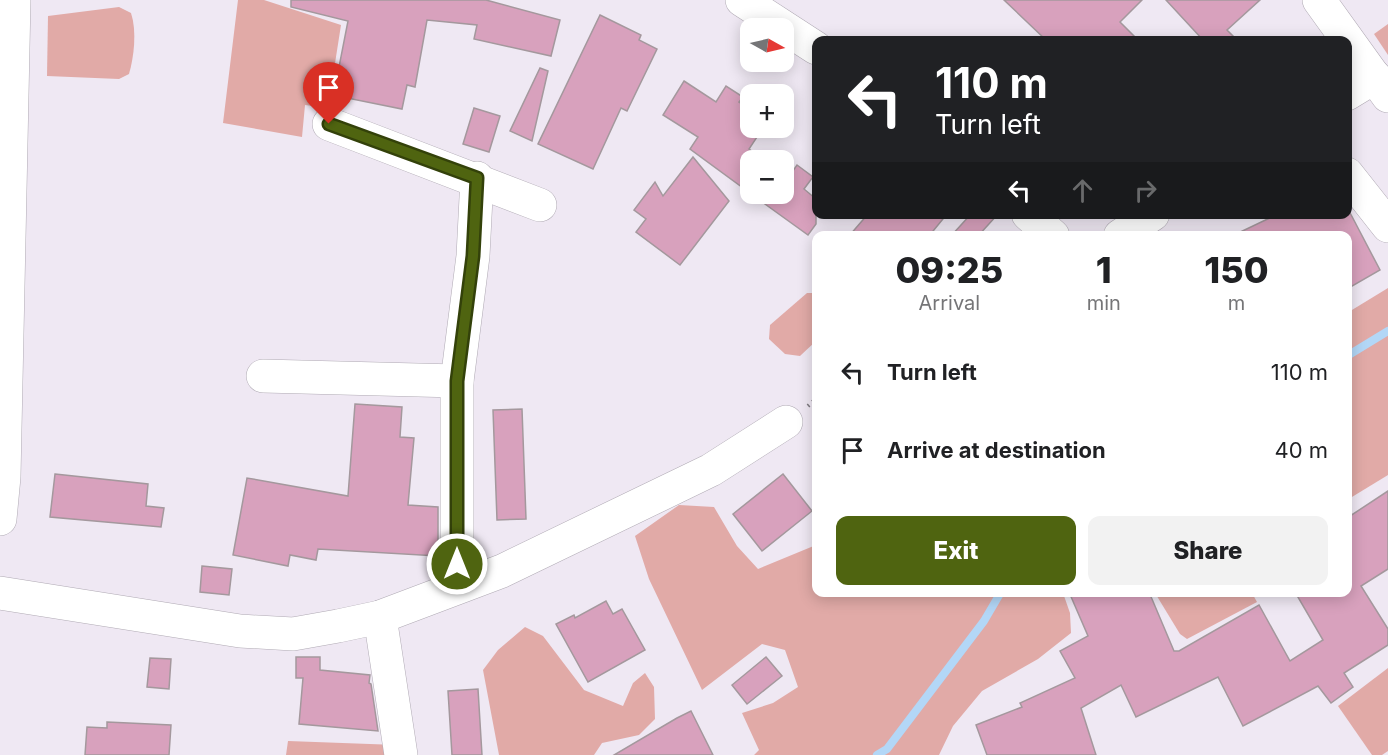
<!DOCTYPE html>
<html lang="en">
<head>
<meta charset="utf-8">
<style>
  body { margin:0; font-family:Inter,sans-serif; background:#f2f2f2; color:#202124; height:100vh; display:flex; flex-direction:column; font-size:22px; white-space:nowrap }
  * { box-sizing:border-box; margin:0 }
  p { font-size:20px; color:#757577 }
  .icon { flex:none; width:33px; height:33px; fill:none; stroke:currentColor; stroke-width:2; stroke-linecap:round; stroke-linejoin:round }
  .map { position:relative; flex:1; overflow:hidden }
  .details { position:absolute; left:812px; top:231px; width:540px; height:366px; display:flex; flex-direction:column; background:#fff; border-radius:12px; box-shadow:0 3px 15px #0003 }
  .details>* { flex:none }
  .guide { position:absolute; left:812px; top:36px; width:540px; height:183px; border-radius:12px; box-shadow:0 3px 15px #0003; background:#202124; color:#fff; overflow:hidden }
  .needle { width:39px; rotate:98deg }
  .buttons { position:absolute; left:740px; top:18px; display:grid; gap:12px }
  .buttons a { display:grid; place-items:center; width:54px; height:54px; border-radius:12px; background:#fff; box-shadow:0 3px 15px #0003; font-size:30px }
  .pin { position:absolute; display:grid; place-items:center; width:51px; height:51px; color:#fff; margin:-62px -26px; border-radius:50% 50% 50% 0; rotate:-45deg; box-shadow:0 0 6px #0007 }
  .pin .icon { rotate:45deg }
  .me { position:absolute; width:66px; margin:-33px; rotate:0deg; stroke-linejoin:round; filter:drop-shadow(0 0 4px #0008) }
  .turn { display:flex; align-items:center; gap:21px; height:126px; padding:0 24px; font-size:27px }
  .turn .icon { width:78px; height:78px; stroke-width:2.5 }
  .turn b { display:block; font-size:42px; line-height:51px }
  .lanes { display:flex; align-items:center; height:57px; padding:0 24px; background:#0003; justify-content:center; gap:30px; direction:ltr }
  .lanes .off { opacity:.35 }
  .eta { display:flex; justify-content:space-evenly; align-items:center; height:102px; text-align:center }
  .eta b { font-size:36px; font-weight:800; line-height:42px }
  .cta { display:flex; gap:12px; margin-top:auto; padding:12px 24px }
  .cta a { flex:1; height:69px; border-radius:12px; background:#4f6410; color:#fff; font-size:24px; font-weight:800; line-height:69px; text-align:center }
  .cta a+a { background:#f2f2f2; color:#202124 }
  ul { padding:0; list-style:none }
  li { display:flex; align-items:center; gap:18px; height:78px; padding:0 24px }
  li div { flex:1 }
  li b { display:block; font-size:22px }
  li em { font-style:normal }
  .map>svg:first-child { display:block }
  .green { fill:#e1aaa7 }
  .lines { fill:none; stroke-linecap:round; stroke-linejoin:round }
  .stream { stroke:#b3d7f7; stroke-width:8 }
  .building { fill:#d8a1bd; stroke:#a4989d; stroke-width:1.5 }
  .minor-casing { stroke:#b0aab4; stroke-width:34 }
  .path { stroke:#7f7a81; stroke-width:4; stroke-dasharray:1.5 4.5; stroke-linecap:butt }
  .minor { stroke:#fff; stroke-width:33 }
  .route-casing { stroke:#33410a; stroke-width:15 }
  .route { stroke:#4f6410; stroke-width:10 }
</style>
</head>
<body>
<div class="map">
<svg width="1388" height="755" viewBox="0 0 1388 755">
  <rect width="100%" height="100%" fill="#efe8f3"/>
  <g class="green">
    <polygon points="238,0 264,0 341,25 328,108 305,105 302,137 223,123"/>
    <path d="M119,7L131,13C137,31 134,57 129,74L119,79L47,76L48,16Z"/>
    <polygon points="1388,24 1388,55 1374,34"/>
    <polygon points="1388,288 1388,475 1347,500 1347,313"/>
    <polygon points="807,293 816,293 816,341 800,356 785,354 769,339 770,325"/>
    <polygon points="679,505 714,507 737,546 758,569 816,545 816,592 1063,593 1070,613 1071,633 1038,659 982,691 953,726 939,755 754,755 759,750 742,713 773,703 798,687 785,650 762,644 702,690 649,579 635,536"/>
    <polygon points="1155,593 1252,593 1257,602 1187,639 1180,634"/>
    <polygon points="525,627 543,636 584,690 623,706 633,683 645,673 654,687 655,719 639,735 602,743 594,755 499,755 483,670 498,650"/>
    <polygon points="1388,668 1388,751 1382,755 1372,755 1338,706"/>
    <polygon points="288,741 397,745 396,755 286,755"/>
  </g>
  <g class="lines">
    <g class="stream">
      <polyline points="1347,356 1388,331"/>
      <polyline points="877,755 887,749 984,621 1001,592"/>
    </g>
  </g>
  <g class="building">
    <polygon points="291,0 486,0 560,20 551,56 474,39 477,25 427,20 415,87 407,85 402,109 342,97 347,73 338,72 348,21 291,7"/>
    <polygon points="1004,0 1142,0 1120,22 1138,40 1046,40"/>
    <polygon points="1166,0 1260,0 1227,30 1237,40 1203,40"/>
    <polygon points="600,15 641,35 639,40 657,49 627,111 621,108 593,169 538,144"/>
    <polygon points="540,68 548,71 532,141 510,131"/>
    <polygon points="684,81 716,102 726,86 743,97 739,102 750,109 750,128 761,131 749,149 764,160 750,160 750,193 690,149 698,137 663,115"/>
    <polygon points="474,108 500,116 489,152 463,144"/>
    <polygon points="693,157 729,201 680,265 636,232 646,219 634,210 655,182 663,196"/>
    <polygon points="797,165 813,177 804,189 816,199 816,224 808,235 751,194 783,194 783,174 788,178"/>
    <polygon points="1347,207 1380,270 1347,289 1347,236 1232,236 1278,214 1347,214"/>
    <polygon points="868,214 947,214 929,236 849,236"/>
    <polygon points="971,214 998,214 978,236 951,236"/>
    <polygon points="355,404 402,407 400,437 414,438 408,505 438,507 438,556 318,549 316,560 290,555 288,566 233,555 247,478 348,496"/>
    <polygon points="522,409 526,519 497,520 493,410"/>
    <polygon points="55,474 148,484 146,506 164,508 161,527 50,517"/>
    <polygon points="783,474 812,511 762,551 733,514"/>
    <polygon points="1388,491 1388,569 1361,586 1388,629 1388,645 1344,673 1353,687 1331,703 1318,686 1243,726 1218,677 1136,717 1121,685 1081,708 1096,755 987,755 976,725 1022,707 1020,703 1075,678 1060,651 1088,636 1069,592 1149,592 1174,651 1179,651 1259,605 1290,661 1323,640 1295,592 1347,592 1347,518"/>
    <polygon points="202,566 232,569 229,595 200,592"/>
    <polygon points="606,601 613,614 622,609 645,650 588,682 556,624 574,615 575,618"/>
    <polygon points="296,657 320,657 320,670 370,675 369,683 371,684 378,731 299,724 303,678 296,678"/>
    <polygon points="766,657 782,676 747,704 732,685"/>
    <polygon points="150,658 171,659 169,689 147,687"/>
    <polygon points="478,689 482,755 452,755 448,691"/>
    <polygon points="691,711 713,755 614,755 677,718"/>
    <polygon points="107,722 171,725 169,755 85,755 87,727 107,728"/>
  </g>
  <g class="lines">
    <defs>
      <g id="minor">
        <polyline points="742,0 816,48"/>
        <polyline points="1319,0 1388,96"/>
        <polyline points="1347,94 1375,77"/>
        <polyline points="329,124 540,205"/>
        <polyline points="1347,174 1388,226"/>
        <polyline points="1028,214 1053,236"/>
        <polyline points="1120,236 1153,214"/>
        <polyline points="263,376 457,381"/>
        <polyline points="0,519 4,477 14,0"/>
        <polyline points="457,587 457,381 473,256 477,178"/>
        <polyline points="0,593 240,631 293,634 338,626 380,617 502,571 711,470 786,422"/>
        <polyline points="380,617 401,755"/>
      </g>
    </defs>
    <use href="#minor" class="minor-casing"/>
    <polyline class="path" points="808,406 816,399"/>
    <use href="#minor" class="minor"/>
  </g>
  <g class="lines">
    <defs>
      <polyline id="route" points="329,124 477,178 473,256 457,381 457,564"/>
    </defs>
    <use href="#route" class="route-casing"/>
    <use href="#route" class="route"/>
  </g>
</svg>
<div class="buttons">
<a><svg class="needle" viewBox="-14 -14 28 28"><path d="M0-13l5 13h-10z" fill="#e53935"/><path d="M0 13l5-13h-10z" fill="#757577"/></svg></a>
<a>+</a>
<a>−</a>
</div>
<div class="pin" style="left:329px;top:124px;background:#d93025"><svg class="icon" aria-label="arrive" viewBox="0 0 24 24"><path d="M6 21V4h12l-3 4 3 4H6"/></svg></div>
<svg class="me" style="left:457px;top:564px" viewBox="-20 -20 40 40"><circle r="17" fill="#4f6410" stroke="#fff" stroke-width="3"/><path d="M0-11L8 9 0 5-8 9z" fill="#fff"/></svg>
<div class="guide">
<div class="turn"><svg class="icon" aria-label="left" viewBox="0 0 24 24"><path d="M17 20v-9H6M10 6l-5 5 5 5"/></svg><div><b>110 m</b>Turn left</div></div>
<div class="lanes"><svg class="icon" aria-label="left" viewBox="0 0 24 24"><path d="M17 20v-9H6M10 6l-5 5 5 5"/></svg><svg class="icon off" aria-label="ahead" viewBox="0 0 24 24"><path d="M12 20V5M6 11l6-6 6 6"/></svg><svg class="icon off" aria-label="right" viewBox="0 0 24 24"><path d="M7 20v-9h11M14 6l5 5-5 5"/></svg></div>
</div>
<section class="details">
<div class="eta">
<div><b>09:25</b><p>Arrival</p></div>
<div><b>1</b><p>min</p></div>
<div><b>150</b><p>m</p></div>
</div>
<ul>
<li><svg class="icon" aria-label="left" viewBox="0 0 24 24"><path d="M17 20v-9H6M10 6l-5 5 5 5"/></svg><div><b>Turn left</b></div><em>110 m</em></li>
<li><svg class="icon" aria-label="arrive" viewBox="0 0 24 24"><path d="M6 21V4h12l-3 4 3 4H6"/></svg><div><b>Arrive at destination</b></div><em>40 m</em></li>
</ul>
<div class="cta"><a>Exit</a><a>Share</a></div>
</section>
</div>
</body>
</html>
